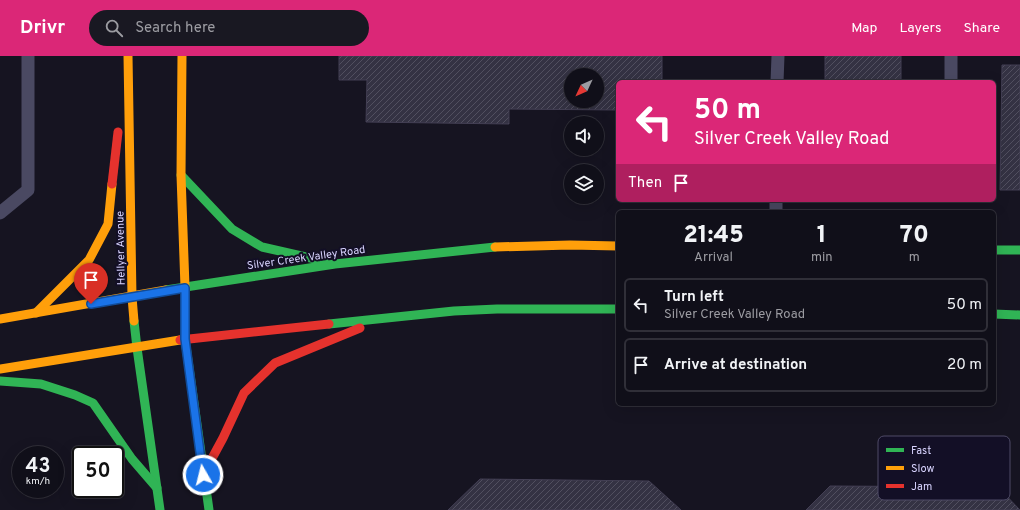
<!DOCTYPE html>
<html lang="en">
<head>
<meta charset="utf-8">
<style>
  body { margin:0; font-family:Overpass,sans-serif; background:#191822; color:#f1f3f6; height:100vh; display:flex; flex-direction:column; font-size:15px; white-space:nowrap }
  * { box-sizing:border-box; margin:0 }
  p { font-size:13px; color:#9c9ca2 }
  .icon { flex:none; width:22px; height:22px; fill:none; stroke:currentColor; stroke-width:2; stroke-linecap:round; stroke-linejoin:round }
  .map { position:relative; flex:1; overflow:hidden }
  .side { position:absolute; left:616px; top:154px; width:380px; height:196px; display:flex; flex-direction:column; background:#100f19; border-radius:6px; box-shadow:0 4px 16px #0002,0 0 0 1px #302f38 }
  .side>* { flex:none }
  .top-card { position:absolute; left:616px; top:24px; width:380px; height:122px; border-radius:6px; box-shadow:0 4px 16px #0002,0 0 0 1px #302f38; background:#db2777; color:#fff; overflow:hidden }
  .needle { width:26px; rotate:226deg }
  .fabs { position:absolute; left:564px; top:12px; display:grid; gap:8px }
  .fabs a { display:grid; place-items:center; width:40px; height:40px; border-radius:50%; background:#100f19; box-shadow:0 4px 16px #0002,0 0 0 1px #302f38; font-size:20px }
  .speed { position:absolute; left:12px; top:390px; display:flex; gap:8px; font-size:20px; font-weight:700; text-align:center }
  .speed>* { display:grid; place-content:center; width:52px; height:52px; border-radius:50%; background:#100f19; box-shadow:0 4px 16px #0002,0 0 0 1px #302f38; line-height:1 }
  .speed small { font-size:10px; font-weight:400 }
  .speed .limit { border:2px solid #111; border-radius:6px; background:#fff; color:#111 }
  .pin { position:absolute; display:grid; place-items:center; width:34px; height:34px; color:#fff; margin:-41px -17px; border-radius:50% 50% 50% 0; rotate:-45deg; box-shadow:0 0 4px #0007 }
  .pin .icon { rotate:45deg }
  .me { position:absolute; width:44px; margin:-22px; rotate:352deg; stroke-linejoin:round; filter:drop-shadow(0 0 3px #0008) }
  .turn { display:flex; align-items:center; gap:14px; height:84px; padding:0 12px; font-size:18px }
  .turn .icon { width:52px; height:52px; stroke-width:2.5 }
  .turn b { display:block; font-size:28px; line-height:34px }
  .then { display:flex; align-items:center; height:38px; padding:0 12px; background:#0003; gap:8px; font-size:15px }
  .eta { display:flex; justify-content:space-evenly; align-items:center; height:68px; text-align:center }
  .eta b { font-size:24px; font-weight:800; line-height:28px }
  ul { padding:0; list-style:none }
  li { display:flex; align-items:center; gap:12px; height:54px; margin:0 8px 6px; padding:0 4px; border:2px solid #302f38; border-radius:6px }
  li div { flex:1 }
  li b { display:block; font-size:15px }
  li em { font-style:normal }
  header { display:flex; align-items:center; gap:24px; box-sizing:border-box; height:56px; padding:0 20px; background:#db2777; color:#fff }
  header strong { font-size:19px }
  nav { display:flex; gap:22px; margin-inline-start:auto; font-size:14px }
  .search { width:280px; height:36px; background:#191822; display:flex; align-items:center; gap:10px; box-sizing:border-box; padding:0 14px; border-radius:22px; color:#9c9ca2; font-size:15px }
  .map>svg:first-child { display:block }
  .building { fill:url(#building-hatch); stroke:#433f54; fill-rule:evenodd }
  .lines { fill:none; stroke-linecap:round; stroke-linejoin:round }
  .lane { stroke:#4a4962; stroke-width:13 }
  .fast { stroke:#30b455; stroke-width:9 }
  .slow { stroke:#ff9f0a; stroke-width:9 }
  .jam { stroke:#e5322d; stroke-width:9 }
  .route-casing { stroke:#114b97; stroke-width:10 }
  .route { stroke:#1a73e8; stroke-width:7 }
  .labels { text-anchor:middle; stroke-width:4; stroke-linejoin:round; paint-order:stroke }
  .street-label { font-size:11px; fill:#d9d4ff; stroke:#130f26 }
  .key { fill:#130f26; stroke:#4e4a67; stroke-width:1 }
  .key-label { font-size:11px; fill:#d9d4ff }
</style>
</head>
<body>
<header>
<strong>Drivr</strong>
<div class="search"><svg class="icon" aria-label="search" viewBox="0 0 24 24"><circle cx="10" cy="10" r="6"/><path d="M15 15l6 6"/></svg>Search here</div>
<nav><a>Map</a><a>Layers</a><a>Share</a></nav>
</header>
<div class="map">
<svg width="1020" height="454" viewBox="0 0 1020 454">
  <defs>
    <pattern id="building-hatch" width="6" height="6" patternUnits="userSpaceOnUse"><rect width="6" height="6" fill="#343243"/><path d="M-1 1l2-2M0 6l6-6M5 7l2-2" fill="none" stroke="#514f5f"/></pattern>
  </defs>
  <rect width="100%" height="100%" fill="#161421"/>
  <g class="building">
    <path d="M339,0H662V26H618V54L509,53V68L366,66L367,24H339ZM571,19H597V45H571Z"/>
    <rect x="825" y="0" width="76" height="26"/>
    <polygon points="1002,9 1020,9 1020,134 1000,134"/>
    <polygon points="480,423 649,425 681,454 448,454"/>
    <polygon points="830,430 998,431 1020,454 806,454"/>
  </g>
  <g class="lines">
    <g class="lane">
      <polyline points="951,0 951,26"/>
      <polyline points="777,26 778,0"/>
      <polyline points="776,156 776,144"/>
      <polyline points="0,157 28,134 28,0"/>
    </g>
    <g class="fast">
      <polyline points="181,119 232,173 262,191 324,205"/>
      <polyline points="994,194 1020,194"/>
      <polyline points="185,231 185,283 209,454"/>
      <polyline points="166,234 335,208 495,191"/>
      <polyline points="994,258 1020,259"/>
      <polyline points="134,265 137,292 160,454"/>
      <polyline points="329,268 454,255 497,253 618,253"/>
      <polyline points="0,325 41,328 75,339 93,347 132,403 157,432"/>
    </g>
    <g class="slow">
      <polyline points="128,0 132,241 134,265"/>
      <polyline points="182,0 181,119 185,231"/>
      <polyline points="495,191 570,189 618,190"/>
      <polyline points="36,257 89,204 108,168 112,128"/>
      <polyline points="0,263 166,234"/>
      <polyline points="0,313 180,284"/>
    </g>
    <g class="jam">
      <polyline points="112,128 118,76"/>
      <polyline points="180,284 329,268"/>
      <polyline points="203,419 223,382 244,337 275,307 360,272"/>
    </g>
  </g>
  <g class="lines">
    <defs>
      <polyline id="route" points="91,248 185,232 185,283 203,419"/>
    </defs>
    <use href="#route" class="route-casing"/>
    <use href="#route" class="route"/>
  </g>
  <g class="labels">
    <g class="street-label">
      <text transform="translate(120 192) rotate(-91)" y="4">Hellyer Avenue</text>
      <text transform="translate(306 201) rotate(-8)" y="4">Silver Creek Valley Road</text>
    </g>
  </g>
  <rect x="878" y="380" width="132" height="64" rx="6" class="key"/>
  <rect x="886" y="392" width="18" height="4" fill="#30b455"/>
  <rect x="886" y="410" width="18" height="4" fill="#ff9f0a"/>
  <rect x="886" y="428" width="18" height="4" fill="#e5322d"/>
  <g class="key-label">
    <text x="911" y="398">Fast</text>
    <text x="911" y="416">Slow</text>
    <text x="911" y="434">Jam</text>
  </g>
</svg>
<div class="fabs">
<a><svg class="needle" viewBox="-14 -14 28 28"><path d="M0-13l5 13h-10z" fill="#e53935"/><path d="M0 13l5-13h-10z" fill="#9c9ca2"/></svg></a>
<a><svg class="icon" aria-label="sound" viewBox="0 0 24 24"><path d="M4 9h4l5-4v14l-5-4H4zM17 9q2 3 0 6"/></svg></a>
<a><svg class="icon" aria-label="layers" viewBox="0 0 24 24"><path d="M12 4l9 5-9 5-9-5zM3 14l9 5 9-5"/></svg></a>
</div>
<div class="speed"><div>43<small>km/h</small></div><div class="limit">50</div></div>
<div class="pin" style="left:91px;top:248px;background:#d93025"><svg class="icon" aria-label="arrive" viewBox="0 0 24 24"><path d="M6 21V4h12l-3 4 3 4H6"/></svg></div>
<svg class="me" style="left:203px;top:419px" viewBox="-20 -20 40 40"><circle r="17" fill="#1a73e8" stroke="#fff" stroke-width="3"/><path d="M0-11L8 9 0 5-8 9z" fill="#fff"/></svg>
<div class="top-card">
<div class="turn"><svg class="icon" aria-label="left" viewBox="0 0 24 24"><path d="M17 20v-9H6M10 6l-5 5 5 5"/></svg><div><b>50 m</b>Silver Creek Valley Road</div></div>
<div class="then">Then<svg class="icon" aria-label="arrive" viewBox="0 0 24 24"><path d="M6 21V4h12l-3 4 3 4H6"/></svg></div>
</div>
<section class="side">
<div class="eta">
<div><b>21:45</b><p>Arrival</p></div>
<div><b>1</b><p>min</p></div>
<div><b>70</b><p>m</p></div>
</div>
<ul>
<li><svg class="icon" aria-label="left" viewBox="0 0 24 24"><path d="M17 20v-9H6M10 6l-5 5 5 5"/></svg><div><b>Turn left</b><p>Silver Creek Valley Road</p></div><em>50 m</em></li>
<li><svg class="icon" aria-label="arrive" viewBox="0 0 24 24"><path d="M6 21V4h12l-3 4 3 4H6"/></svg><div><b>Arrive at destination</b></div><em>20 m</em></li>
</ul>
</section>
</div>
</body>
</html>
